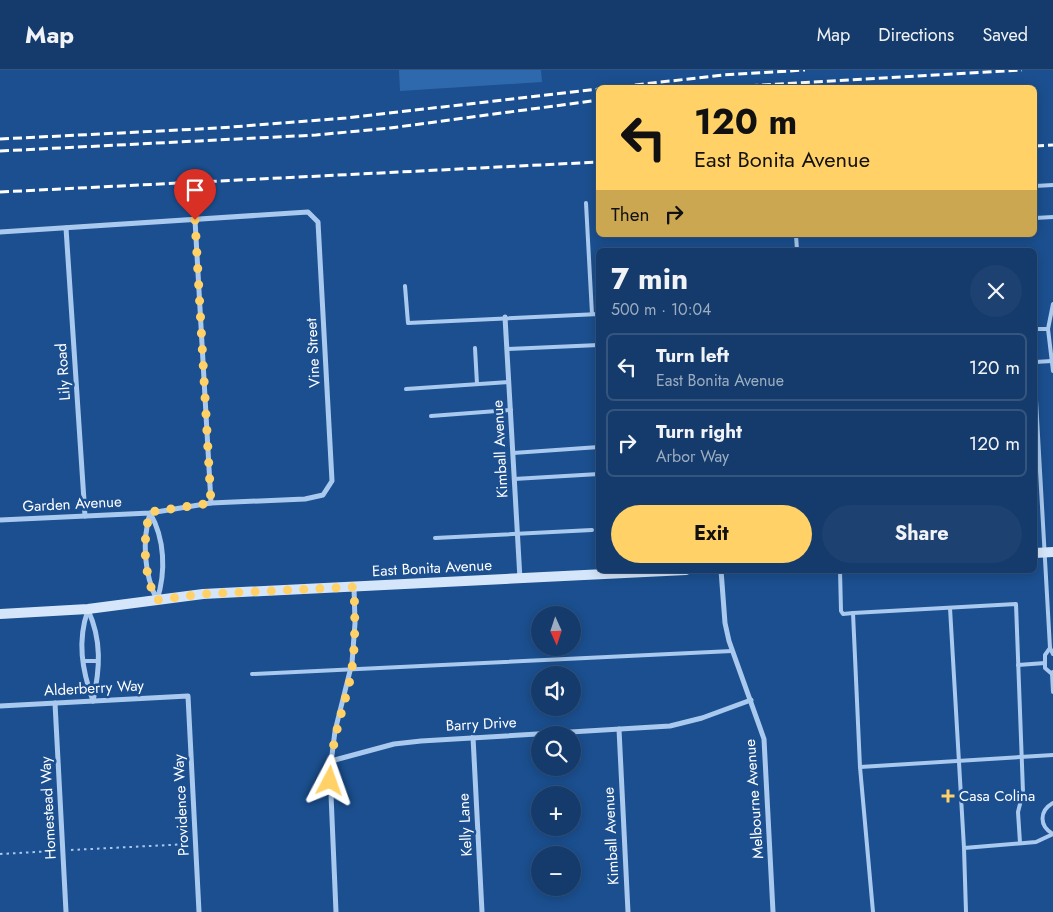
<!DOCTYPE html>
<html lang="en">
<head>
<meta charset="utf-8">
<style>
  body { margin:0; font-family:Jost,sans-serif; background:#1d4271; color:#f1f3f6; height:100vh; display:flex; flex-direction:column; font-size:19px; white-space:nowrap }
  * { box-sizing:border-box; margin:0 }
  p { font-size:16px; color:#9dadc1 }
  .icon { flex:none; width:28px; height:28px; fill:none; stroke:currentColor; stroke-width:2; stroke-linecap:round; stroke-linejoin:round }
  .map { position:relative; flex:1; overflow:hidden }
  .details { position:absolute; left:596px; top:178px; width:441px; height:325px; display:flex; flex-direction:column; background:#143b6b; border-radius:8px; box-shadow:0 2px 12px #0003,0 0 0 1px #33557e }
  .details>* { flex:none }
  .hud { position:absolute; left:596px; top:15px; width:441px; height:152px; border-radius:8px; box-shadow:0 2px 12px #0003,0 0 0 1px #33557e; background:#ffd166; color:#111; overflow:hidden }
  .needle { width:32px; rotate:177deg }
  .buttons { position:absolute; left:531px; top:536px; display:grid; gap:10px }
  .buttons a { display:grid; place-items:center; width:50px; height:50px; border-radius:50%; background:#143b6b; box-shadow:0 2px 12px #0003,0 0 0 1px #33557e; font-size:25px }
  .pin { position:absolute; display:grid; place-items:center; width:42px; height:42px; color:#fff; margin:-51px -21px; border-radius:50% 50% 50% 0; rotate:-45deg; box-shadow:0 0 5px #0007 }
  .pin .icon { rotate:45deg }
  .me { position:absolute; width:55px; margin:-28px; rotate:4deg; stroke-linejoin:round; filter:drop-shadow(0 0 4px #0008) }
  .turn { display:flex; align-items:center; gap:18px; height:105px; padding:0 15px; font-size:22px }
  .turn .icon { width:65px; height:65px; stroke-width:2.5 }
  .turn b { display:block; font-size:35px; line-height:42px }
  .then { display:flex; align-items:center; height:48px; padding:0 15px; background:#0003; gap:10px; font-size:19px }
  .round { display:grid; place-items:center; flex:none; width:52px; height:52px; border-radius:26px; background:#1d4271 }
  .head { display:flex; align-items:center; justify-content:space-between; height:85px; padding:0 15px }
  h1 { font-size:30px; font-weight:700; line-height:38px }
  .primary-button { display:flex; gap:10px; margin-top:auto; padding:10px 15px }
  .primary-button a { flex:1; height:58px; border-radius:30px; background:#ffd166; color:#111; font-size:20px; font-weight:700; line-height:58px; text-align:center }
  .primary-button a+a { background:#1d4271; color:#f1f3f6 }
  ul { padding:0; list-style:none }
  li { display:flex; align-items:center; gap:15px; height:68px; margin:0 10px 8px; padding:0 5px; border:2px solid #33557e; border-radius:8px }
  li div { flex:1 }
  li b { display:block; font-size:19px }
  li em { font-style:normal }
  header { display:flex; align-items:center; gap:30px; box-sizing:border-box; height:70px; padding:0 25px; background:#143b6b; border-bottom:1px solid #33557e }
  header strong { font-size:24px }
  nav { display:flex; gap:28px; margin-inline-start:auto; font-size:18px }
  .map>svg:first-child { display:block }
  .green { fill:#2e69ad }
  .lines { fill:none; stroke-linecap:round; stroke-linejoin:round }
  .path { stroke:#a9c9ee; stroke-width:2; stroke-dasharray:2.5 4; stroke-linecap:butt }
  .lane { stroke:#a9c9ee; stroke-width:4 }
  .street { stroke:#a9c9ee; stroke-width:5 }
  .secondary { stroke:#d6e6fa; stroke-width:10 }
  .rail { stroke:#fff; stroke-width:3; stroke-dasharray:9 4; stroke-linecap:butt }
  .route { stroke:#ffd166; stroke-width:9; stroke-dasharray:0 16.2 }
  .poi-dot { fill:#ffd166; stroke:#1b4f8f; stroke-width:2 }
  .labels { text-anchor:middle; stroke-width:5; stroke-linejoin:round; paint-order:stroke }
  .street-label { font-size:15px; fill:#fff; stroke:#1b4f8f }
  .poi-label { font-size:15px; fill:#fff; stroke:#1b4f8f; text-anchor:start }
</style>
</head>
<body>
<header>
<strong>Map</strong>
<nav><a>Map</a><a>Directions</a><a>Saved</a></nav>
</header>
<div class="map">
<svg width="1053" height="842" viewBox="0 0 1053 842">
  <rect width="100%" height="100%" fill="#1b4f8f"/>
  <polygon class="green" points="399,0 541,0 542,12 400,21"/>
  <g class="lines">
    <g class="path">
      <polyline points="71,780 189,774"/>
      <polyline points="0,784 54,781"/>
    </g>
    <g class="lane">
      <polyline points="1035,116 1053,115"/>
      <polyline points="586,133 592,244"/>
      <polyline points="1035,148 1053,147"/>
      <polyline points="796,165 797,180"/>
      <polyline points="405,216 408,253 599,244"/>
      <polyline points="1053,234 1048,259 1053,301"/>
      <polyline points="1035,259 1048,259"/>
      <polyline points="475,278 477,314"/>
      <polyline points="507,279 599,275"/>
      <polyline points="1035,292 1052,291"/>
      <polyline points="406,319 509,312"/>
      <polyline points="1036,330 1050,578 1053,584"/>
      <polyline points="431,346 511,340"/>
      <polyline points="513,383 599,377"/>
      <polyline points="514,409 599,404"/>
      <polyline points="435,468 592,460"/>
      <polyline points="840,500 841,541 843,544 853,543"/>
      <polyline points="950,538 964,778"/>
      <polyline points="1050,578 1045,585 1045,598 1052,604 1053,602"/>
      <polyline points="83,591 98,591"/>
      <polyline points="1018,595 1045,593"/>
      <polyline points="252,604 732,581"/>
      <polyline points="1052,604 1053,622"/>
      <polyline points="860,697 1053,685"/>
      <path d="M1053,764C1039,756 1039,741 1053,733"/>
      <polyline points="873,842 860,697 853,543 1016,534 1023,722 1018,742 1020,773"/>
      <polyline points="966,842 964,778 1036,772 1053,764"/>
    </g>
    <g class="street">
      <polyline points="195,150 211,433"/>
      <polyline points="66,158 85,446"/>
      <polyline points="0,162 308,142 318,152 332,411 323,425 305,429 211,433 150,443 0,450"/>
      <polyline points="505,247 520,509"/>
      <path d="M150,443C165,469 166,502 157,530C144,504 142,471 150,443Z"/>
      <polyline points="721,500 725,553 729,571 764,669 773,842"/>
      <path d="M88,540C77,571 82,600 93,631"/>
      <path d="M88,540C102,570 100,599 93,631"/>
      <polyline points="55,633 66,842"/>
      <polyline points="0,636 188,626 199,842"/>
      <polyline points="619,659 628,842"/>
      <polyline points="473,667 482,842"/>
      <polyline points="331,691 394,674 421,671 670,656 702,648 751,630"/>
      <polyline points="336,842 330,701 335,661 352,593 355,553 354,517"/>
    </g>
    <g class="secondary">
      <polyline points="1035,483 1053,482"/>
      <polyline points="0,544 88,539 203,524 686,500"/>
    </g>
    <g class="rail">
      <polyline points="609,18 723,5 805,0"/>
      <polyline points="710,18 1022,0"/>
      <polyline points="0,69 219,58 346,48 599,19"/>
      <polyline points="1035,76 1053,75"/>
      <polyline points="0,81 316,65 390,58 599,30"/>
      <polyline points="0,122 599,92"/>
    </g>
  </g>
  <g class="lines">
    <path class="route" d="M195,150L211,433L150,442C142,471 144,504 156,530L203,524L354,517C355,548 356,579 350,610C342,644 330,675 330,711"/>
  </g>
  <path class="poi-dot" d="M945.5 718.5h5v5h5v5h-5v5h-5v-5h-5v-5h5z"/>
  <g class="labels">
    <g class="street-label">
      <text transform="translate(313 283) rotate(-93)" y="5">Vine Street</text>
      <text transform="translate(63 302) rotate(-94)" y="5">Lily Road</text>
      <text transform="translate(500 379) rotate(-93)" y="5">Kimball Avenue</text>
      <text transform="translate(72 434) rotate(-3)" y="5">Garden Avenue</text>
      <text transform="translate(432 498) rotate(-3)" y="5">East Bonita Avenue</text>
      <text transform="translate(94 618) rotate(-3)" y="5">Alderberry Way</text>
      <text transform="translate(481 654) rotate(-3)" y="5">Barry Drive</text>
      <text transform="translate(754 729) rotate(-94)" y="5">Melbourne Avenue</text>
      <text transform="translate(181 735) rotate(-93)" y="5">Providence Way</text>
      <text transform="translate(48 738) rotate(-93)" y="5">Homestead Way</text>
      <text transform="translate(465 755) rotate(-93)" y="5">Kelly Lane</text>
      <text transform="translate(611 766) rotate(-93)" y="5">Kimball Avenue</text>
    </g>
    <g class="poi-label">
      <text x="959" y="731">Casa Colina</text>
    </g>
  </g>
</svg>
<div class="buttons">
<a><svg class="needle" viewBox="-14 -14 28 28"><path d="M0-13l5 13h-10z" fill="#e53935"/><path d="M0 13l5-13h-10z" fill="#9dadc1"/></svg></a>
<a><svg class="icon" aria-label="sound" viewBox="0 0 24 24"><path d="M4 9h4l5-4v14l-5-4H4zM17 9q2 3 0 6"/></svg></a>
<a><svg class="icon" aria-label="search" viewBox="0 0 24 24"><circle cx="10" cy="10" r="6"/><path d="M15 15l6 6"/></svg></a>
<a>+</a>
<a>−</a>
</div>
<div class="pin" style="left:195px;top:150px;background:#d93025"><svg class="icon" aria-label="arrive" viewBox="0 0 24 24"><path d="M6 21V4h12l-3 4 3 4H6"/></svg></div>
<svg class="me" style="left:330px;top:711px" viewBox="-20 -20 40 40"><path d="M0-17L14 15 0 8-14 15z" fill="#ffd166" stroke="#fff" stroke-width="4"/></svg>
<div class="hud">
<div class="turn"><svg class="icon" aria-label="left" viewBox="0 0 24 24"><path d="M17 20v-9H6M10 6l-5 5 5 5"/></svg><div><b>120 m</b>East Bonita Avenue</div></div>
<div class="then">Then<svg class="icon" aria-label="right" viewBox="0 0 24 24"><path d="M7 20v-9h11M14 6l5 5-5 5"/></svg></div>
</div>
<section class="details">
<div class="head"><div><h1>7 min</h1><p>500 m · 10:04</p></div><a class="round"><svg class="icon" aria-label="close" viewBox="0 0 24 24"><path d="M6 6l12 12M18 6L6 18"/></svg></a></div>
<ul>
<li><svg class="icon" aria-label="left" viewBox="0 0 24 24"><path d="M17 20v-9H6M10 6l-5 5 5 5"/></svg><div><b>Turn left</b><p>East Bonita Avenue</p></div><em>120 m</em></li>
<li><svg class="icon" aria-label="right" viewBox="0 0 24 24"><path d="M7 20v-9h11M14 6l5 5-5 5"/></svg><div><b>Turn right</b><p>Arbor Way</p></div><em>120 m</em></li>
</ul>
<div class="primary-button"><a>Exit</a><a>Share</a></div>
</section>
</div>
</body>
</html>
